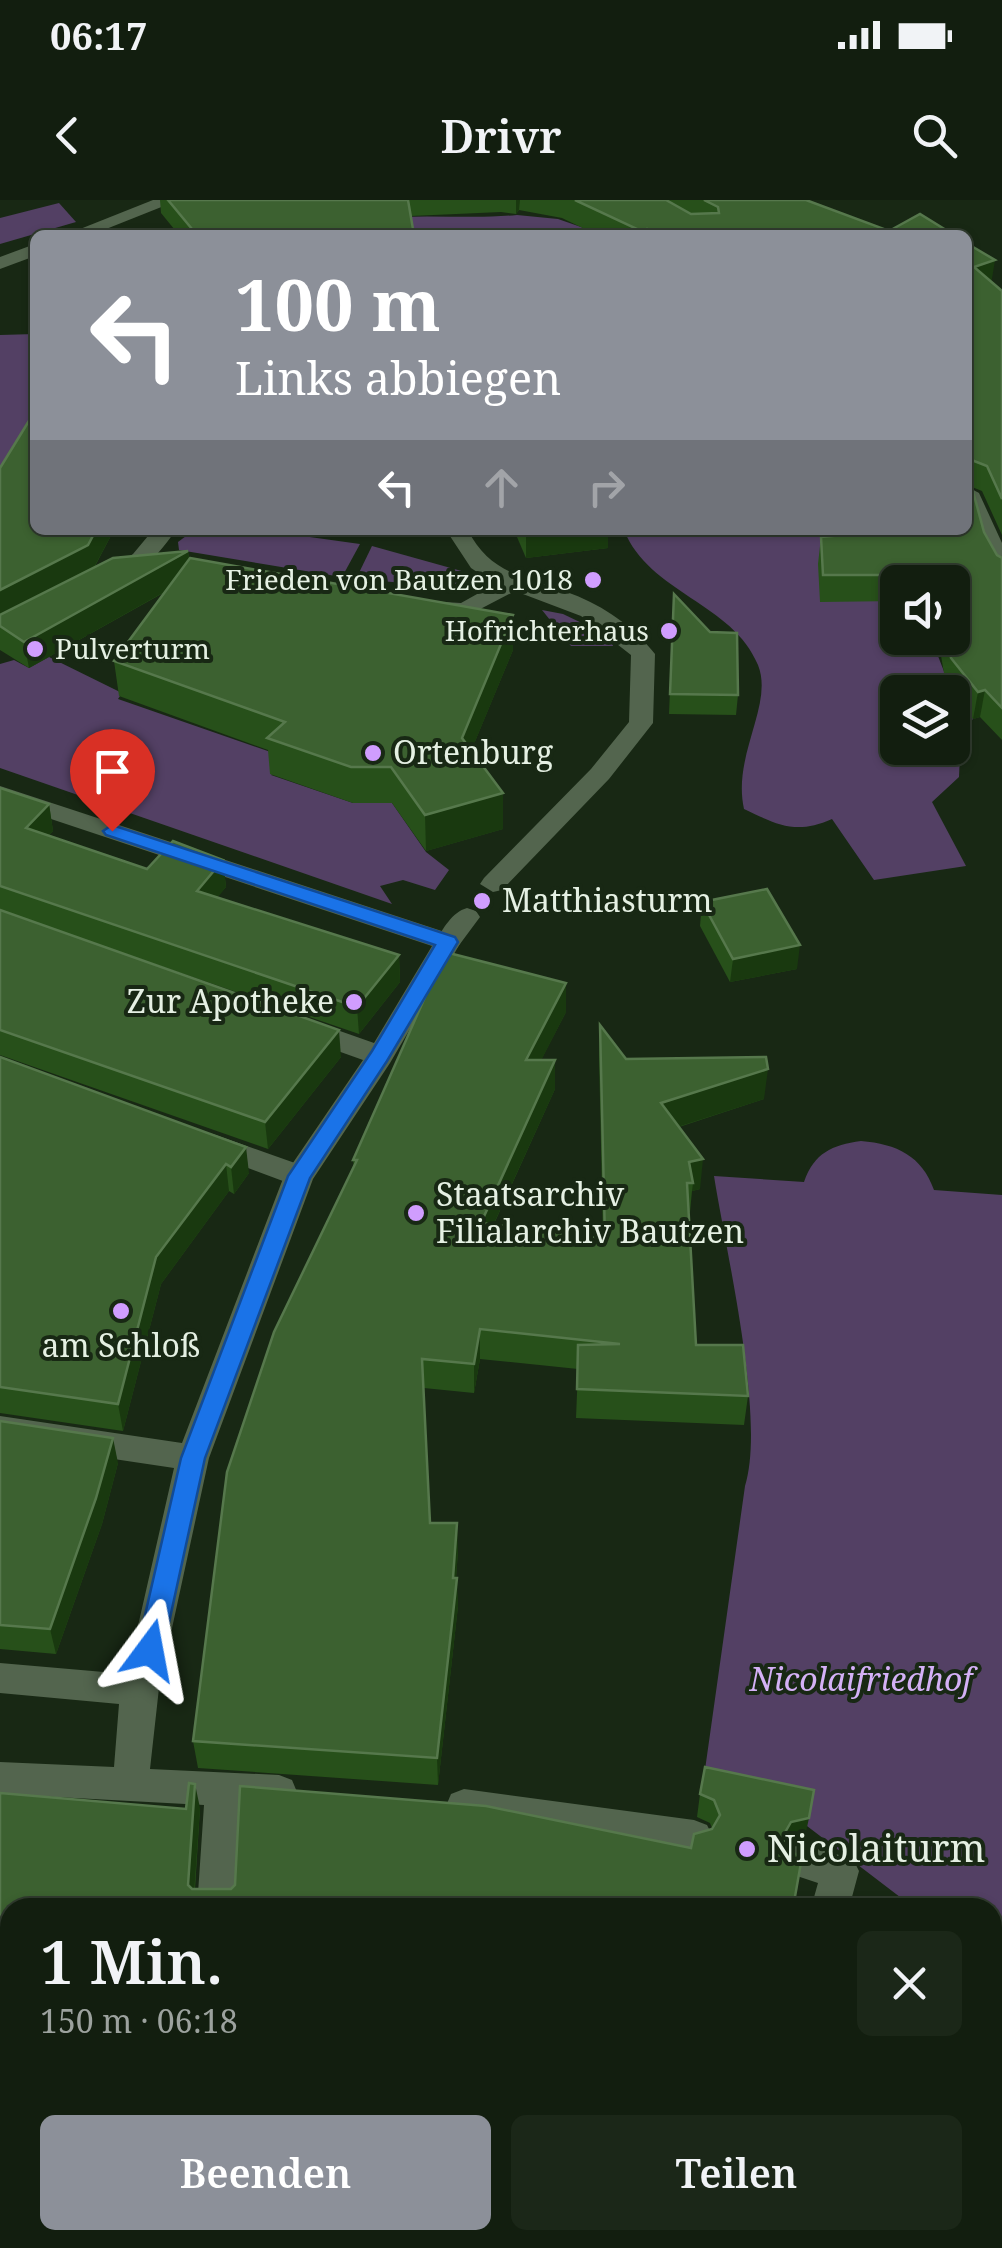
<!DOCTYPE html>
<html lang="de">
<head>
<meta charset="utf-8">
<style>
  body { margin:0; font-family:"Noto Serif",serif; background:#1b2718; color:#f1f3f6; height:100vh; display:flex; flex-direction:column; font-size:38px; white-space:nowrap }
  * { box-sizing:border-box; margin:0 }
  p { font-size:32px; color:#9ca29e }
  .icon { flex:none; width:55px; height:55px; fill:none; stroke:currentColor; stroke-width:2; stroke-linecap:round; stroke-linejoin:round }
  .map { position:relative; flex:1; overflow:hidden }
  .details { position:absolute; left:0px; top:1698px; width:1002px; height:352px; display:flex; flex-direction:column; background:#121e0f; border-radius:30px 30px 0 0; box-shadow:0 2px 8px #0004,0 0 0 2px #313c2f }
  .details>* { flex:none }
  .hud { position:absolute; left:30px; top:30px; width:942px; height:305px; border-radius:15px; box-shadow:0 2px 8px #0004,0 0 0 2px #313c2f; background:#8c9099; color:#fff; overflow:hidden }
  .fabs { position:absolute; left:880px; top:365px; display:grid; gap:20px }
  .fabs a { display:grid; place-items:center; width:90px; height:90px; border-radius:15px; background:#121e0f; box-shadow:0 2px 8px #0004,0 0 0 2px #313c2f; font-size:50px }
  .pin { position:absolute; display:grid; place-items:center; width:85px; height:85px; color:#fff; margin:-102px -42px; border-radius:50% 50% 50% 0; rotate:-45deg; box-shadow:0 0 10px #0007 }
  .pin .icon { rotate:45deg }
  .me { position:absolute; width:110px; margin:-55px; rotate:13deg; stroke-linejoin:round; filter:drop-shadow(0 0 8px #0008) }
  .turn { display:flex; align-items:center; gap:35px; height:210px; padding:0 40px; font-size:45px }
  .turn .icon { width:130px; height:130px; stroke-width:2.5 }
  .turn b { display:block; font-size:70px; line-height:85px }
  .lanes { display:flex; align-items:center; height:95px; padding:0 40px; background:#0003; justify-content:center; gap:50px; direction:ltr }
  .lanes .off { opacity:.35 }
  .round { display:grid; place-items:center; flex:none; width:105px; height:105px; border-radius:15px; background:#1b2718 }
  .headline { display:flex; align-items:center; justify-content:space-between; height:170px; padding:0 40px }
  h1 { font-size:60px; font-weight:600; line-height:75px }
  .action { display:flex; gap:20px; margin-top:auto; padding:20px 40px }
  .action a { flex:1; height:115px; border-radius:15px; background:#8c9099; color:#fff; font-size:40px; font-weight:600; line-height:115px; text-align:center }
  .action a+a { background:#1b2718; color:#f1f3f6 }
  .status { display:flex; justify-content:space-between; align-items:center; height:70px; padding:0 50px; background:#121e0f; direction:ltr }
  .status svg { height:28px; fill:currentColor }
  header { display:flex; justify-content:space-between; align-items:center; height:130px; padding:0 40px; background:#121e0f; font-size:45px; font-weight:600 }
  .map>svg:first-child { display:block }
  .green { fill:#534064 }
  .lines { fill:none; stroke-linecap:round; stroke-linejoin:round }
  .service { fill:#53654e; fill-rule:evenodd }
  .minor { fill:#53654e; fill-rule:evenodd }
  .wall { fill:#27501a }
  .shaded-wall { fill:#19390f }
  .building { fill:#3c6130; stroke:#56784c; stroke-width:2.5 }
  .route { fill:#1a73e8; stroke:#114b97; stroke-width:2.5 }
  .poi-dot { fill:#d09dfe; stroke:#182814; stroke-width:4 }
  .labels { text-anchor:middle; stroke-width:8; stroke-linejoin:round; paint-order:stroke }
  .far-poi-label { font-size:28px; fill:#e5f0e3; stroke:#182814; text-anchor:end }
  .poi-label { font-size:32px; fill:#e5f0e3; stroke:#182814; text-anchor:start }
  .park-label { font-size:32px; font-style:italic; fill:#d4b1f6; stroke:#182814 }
  .near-poi-label { font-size:38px; fill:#e5f0e3; stroke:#182814; text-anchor:start }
</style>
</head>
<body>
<div class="status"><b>06:17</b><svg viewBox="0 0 49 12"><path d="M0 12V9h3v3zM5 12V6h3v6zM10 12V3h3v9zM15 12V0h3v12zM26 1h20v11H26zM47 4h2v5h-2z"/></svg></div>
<header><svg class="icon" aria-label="back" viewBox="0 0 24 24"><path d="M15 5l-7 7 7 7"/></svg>Drivr<svg class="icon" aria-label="search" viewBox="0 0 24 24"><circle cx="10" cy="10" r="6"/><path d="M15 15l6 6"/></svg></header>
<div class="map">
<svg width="1002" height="2048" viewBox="0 0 1002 2048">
  <rect width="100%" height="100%" fill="#182814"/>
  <g class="green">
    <polygon points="59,3 76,22 0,44 0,18"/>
    <path d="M517,15L558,19L604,35H221C280,29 340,20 400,17C440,15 477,19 517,15Z"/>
    <polygon points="35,134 35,228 0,282 0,135"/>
    <polygon points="216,330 281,333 360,344 342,377 179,350 178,342 186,336"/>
    <path d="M624,330H899L915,354L898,382V438H931L952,492H898V548H952V493L973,519L961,530L959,577L932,602L966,666L874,680L832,619C796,635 778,625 744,609C732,555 774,505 758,465C733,403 649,393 624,330Z"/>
    <polygon points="372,346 483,377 484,384 477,389 356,379"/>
    <polygon points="542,410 563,414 611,437 613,446 571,446"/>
    <polygon points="49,457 122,493 118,499 288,558 271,575 353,603 392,603 426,652 449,670 435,690 403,680 380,686 392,704 0,568 0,464 14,460 29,468"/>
    <path d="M861,941C897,944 922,956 934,990L1002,995V1834L993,1769L992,1708L913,1707L807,1626L702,1591L745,1286C766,1219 726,1052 714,976L804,982C814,953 832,945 861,941Z"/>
  </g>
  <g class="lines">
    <g class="service">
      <path d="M153,330H176C160,352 134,387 103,380L100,375L133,354Z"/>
      <path d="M446,330H468C490,375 529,378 572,394C604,406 634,427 655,454L653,523L609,579L502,690L493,692L480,684L484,678L591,569L629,522L631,455L581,416L515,391L465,417L426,411L423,406L426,401L461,403L495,384L471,368Z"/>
      <path d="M467,708L476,711L480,717L457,748H439L435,742C443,729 452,712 467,708Z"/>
      <polygon points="210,933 309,968 314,976 309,984 299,987 200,950 195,943 200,936"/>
      <polygon points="801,1644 853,1659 859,1671 849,1708 811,1708 818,1683 788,1673 782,1661 788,1649"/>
      <polygon points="710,2040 752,2040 751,2048 709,2048"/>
    </g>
    <g class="minor">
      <polygon points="153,0 179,0 91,35 65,35"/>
      <polygon points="35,44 35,56 0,69 0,57"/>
      <path d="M968,287L979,293L1002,343V384C983,379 967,306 968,287Z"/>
      <polygon points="0,586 457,736 461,742 390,863 313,979 209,1258 159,1488 150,1569 279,1575 292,1580 297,1592 292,1604 279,1609 240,1607 235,1708 197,1708 204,1605 0,1594 0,1562 114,1567 119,1504 0,1493 0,1463 127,1474 174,1268 0,1242 0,1216 182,1243 284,976 363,860 293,835 289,828 293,821 303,818 374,843 432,746 0,602"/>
      <polygon points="464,1589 694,1620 707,1625 713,1637 707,1649 694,1654 464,1623 451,1618 446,1606 451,1594"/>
      <polygon points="170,2040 212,2040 211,2048 169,2048"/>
    </g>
  </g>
  <g class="wall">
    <polygon points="160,0 806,0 889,31 954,35 597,35 562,18 519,10 516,14 501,12 411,16 414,35 179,35 161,13"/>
    <polygon points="968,44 991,82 1002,91 1002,335 982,291 972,287 984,332 997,355 1002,358 1002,540 980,517 973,519 946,485 938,438 952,438 952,382 898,382 898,401 820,402 818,364 821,337 968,330"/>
    <polygon points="0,268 35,330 114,330 94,368 188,351 189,359 513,415 513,450 471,551 503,593 503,629 426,651 392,603 353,603 270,574 268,550 119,496 114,461 165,392 29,468 0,450"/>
    <polygon points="514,330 608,330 608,348 526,358"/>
    <polygon points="674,394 738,495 736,515 669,514"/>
    <polygon points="0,588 49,604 53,631 49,635 147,669 223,660 226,687 217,697 399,755 400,782 359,834 82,739 341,857 268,949 0,855"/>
    <polygon points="702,702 797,769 730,782 700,726"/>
    <polygon points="566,812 541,860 555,889 494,1024 603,1038 599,855 600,825 626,859 764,899 679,927 700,989 692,991 690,1012 689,1012 696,1145 748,1196 744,1225 576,1218 578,1169 480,1159 474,1193 424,1188 430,1323 458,1351 456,1378 458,1406 438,1585 198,1568 193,1541 354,968 353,960"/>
    <polygon points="0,857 249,973 234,994 229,991 161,1084 123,1231 0,1213"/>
    <polygon points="0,1221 118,1263 102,1324 56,1454 0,1449"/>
    <polygon points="0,1593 186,1609 200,1608 195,1689 231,1689 691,1648 712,1628 710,1623 697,1617 700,1594 804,1641 787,1645 793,1708 10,1708 165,2040 163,2048 0,2048"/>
    <rect x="280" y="2040" width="175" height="8"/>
  </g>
  <g class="shaded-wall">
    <polygon points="516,0 520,0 519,10 516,14"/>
    <polygon points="995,60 991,85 974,67"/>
    <polygon points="96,330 114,330 92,371 0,419 0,390"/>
    <polygon points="543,330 608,330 608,348 526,358 526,332"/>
    <polygon points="188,351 191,377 29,468 24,442"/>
    <polygon points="513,415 513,450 462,573 462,538"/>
    <polygon points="985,490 980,517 973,519 978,492"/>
    <polygon points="503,593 503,629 426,651 425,615"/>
    <polygon points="49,604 53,631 31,654 26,628"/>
    <polygon points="223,660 226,687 201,718 197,691"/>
    <polygon points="800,745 797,769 730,782 733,759"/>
    <polygon points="399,755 400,782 359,834 357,807"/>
    <polygon points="566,783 566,812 526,890 526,860"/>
    <polygon points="339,830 341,857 268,949 265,922"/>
    <polygon points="555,860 555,889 481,1052 481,1023"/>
    <polygon points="768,869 764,899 659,933 661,903"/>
    <polygon points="246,947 249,973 234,994 231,967"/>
    <polygon points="703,959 700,989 692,991 693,983 689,962"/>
    <polygon points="226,964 229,991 161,1084 123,1231 118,1204 156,1057"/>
    <polygon points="480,1129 480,1159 474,1193 474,1164"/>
    <polygon points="113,1238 118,1263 102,1324 56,1454 50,1429"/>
    <polygon points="457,1323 458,1351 454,1405 457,1378 458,1406 438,1585 437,1558"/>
    <polygon points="195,1584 200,1608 193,1708 188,1685"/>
    <polygon points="809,1618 804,1641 787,1646 783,1636 791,1622"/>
    <polygon points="156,2040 165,2040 163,2048 154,2048"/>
  </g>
  <g class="building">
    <polygon points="168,0 408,0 414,35 197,35"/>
    <polygon points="575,0 666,0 691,14 719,13 718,7 704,0 806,0 889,31 920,14 954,35 656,35 647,29 641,31"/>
    <polygon points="968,44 995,60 974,67 1002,91 1002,299 987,266 969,259 971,284 984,332 997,355 1002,358 1002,508 985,490 978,492 951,458 947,438 952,438 952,382 938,382 936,375 823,375 821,337 899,330 968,330"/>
    <polygon points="35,211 35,330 96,330 88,345 0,390 0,268"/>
    <polygon points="188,351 24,442 0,426 0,415 113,358"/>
    <polygon points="190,358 513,415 462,538 503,593 425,615 391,567 351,567 267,538 285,522 114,461"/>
    <polygon points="674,394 710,432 737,433 738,495 670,494"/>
    <polygon points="0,588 49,604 26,628 147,669 173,641 223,660 197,691 399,755 357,807 0,686"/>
    <polygon points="767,689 800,745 733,759 702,702"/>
    <polygon points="0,710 339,830 265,922 0,830"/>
    <polygon points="445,752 566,783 526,860 555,860 481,1023 605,1039 600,825 626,859 766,857 768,869 661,903 703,959 689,962 693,983 687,983 696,1145 743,1145 748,1196 577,1189 578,1145 620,1144 480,1129 474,1164 422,1159 430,1323 457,1323 453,1378 457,1378 437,1558 193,1541 227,1272 274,1132 357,960 353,960"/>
    <polygon points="0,857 246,947 231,967 226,964 156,1057 118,1204 0,1187"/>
    <polygon points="0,1221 113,1238 96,1298 50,1429 0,1425"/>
    <polygon points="705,1567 814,1590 809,1618 791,1622 783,1636 789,1651 802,1657 793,1708 456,1708 429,1702 429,1708 10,1708 10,2040 156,2040 154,2048 4,2048 7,2031 0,2030 0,1593 186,1609 189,1583 195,1584 188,1685 192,1689 231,1689 235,1685 240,1586 486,1606 691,1648 694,1634 712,1629 720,1615 714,1600 700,1594"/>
    <polygon points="280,2040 418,2040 419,2042 340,2048 280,2048"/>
  </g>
  <polygon class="route" points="112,625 455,737 458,742 387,861 310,978 205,1258 163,1450 159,1458 150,1461 140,1458 137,1450 181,1258 288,976 372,851 435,745 106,635 103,631"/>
  <g class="poi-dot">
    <circle cx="593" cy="380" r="10"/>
    <circle cx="669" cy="431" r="10"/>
    <circle cx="35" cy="449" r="10"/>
    <circle cx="373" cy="553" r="10"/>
    <circle cx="482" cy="701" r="10"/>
    <circle cx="354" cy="802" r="10"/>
    <circle cx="416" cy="1013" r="10"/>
    <circle cx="121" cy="1111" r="10"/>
    <circle cx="747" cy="1649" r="10"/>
  </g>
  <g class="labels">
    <g class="far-poi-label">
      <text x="573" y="390">Frieden von Bautzen 1018</text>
      <text x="649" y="441">Hofrichterhaus</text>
      <text x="55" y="459" text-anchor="start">Pulverturm</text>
    </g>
    <g class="poi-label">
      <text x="393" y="564">Ortenburg</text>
      <text x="502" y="712">Matthiasturm</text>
      <text x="334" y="813" text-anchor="end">Zur Apotheke</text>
      <text x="436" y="1006">Staatsarchiv<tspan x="436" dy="37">Filialarchiv Bautzen</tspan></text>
      <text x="121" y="1157" text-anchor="middle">am Schloß</text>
    </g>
    <g class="park-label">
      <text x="861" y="1491">Nicolaifriedhof</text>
    </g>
    <g class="near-poi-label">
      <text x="767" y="1662">Nicolaiturm</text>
    </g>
  </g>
</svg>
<div class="fabs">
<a><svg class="icon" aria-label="sound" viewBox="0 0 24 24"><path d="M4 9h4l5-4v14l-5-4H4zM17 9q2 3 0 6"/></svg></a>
<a><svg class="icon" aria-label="layers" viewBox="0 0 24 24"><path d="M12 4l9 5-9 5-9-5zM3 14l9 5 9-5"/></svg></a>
</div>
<div class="pin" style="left:112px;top:631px;background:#d93025"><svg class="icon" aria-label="arrive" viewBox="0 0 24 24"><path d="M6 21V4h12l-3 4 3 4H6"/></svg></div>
<svg class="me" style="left:150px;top:1450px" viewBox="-20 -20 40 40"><path d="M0-17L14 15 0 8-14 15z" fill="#1a73e8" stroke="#fff" stroke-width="4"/></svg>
<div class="hud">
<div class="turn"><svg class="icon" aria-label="left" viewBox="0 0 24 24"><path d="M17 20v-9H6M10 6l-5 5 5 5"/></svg><div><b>100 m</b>Links abbiegen</div></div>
<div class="lanes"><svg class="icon" aria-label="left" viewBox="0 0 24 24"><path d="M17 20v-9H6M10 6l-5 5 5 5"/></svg><svg class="icon off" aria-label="ahead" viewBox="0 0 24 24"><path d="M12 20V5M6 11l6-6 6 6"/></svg><svg class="icon off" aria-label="right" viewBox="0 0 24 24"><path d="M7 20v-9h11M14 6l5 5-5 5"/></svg></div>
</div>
<section class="details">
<div class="headline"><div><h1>1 Min.</h1><p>150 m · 06:18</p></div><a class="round"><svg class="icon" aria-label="close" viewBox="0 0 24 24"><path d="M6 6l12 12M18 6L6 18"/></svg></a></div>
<div class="action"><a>Beenden</a><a>Teilen</a></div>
</section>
</div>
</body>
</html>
